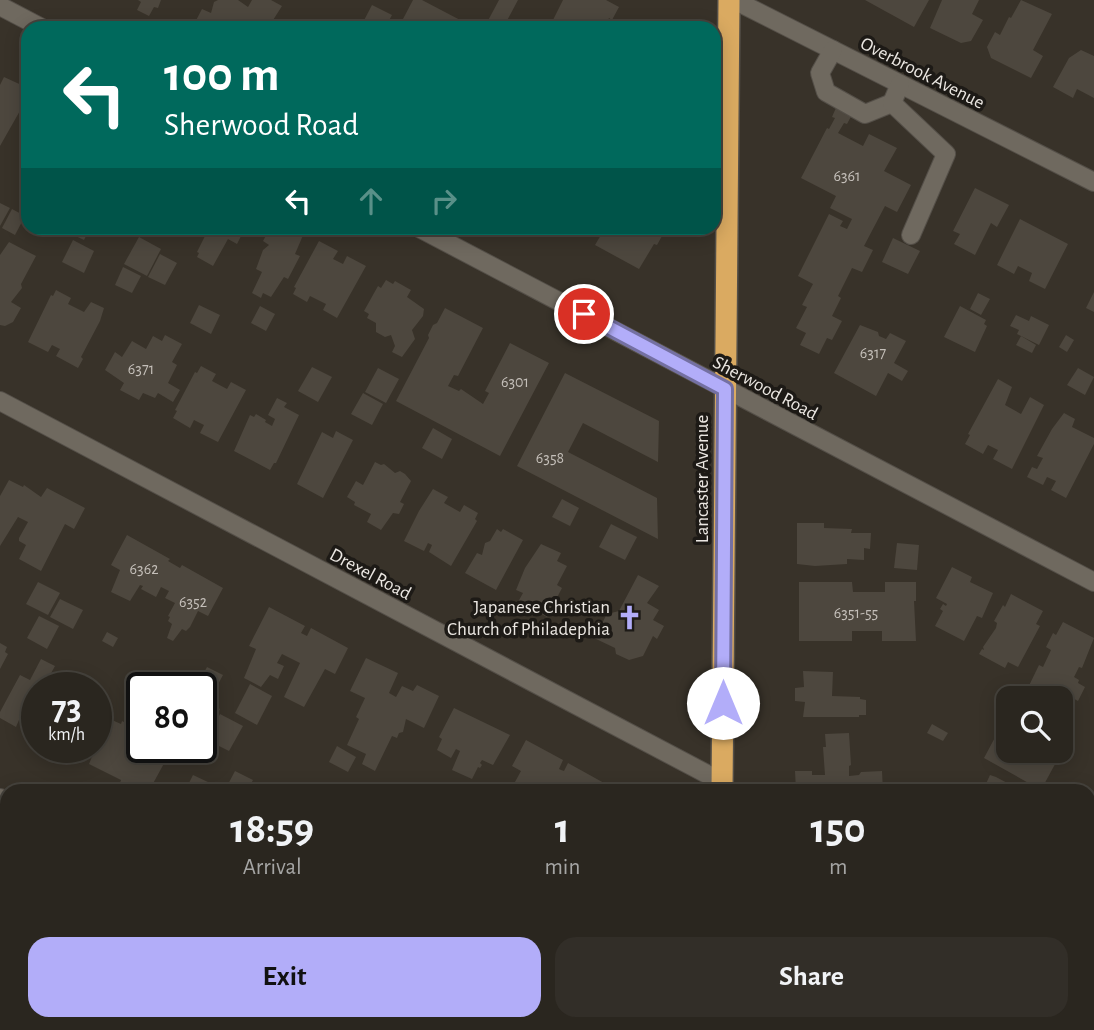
<!DOCTYPE html>
<html lang="en">
<head>
<meta charset="utf-8">
<style>
  body { margin:0; font-family:"Alegreya Sans",sans-serif; background:#322e28; color:#f1f3f6; height:100vh; display:flex; flex-direction:column; font-size:26px; white-space:nowrap }
  * { box-sizing:border-box; margin:0 }
  p { font-size:23px; color:#a5a5a4 }
  .icon { flex:none; width:38px; height:38px; fill:none; stroke:currentColor; stroke-width:2; stroke-linecap:round; stroke-linejoin:round }
  .map { position:relative; flex:1; overflow:hidden }
  .details { position:absolute; left:0px; top:784px; width:1096px; height:247px; display:flex; flex-direction:column; background:#2a261f; border-radius:21px 21px 0 0; box-shadow:0 4px 18px #0003,0 0 0 2px #46433d }
  .details>* { flex:none }
  .hud { position:absolute; left:21px; top:21px; width:700px; height:214px; border-radius:21px; box-shadow:0 4px 18px #0003,0 0 0 2px #46433d; background:#00695c; color:#fff; overflow:hidden }
  .controls { position:absolute; left:996px; top:686px; display:grid; gap:14px }
  .controls a { display:grid; place-items:center; width:77px; height:77px; border-radius:14px; background:#2a261f; box-shadow:0 4px 18px #0003,0 0 0 2px #46433d; font-size:35px }
  .speed { position:absolute; left:21px; top:672px; display:flex; gap:14px; font-size:35px; font-weight:700; text-align:center }
  .speed>* { display:grid; place-content:center; width:91px; height:91px; border-radius:50%; background:#2a261f; box-shadow:0 4px 18px #0003,0 0 0 2px #46433d; line-height:1 }
  .speed small { font-size:18px; font-weight:400 }
  .speed .limit { border:4px solid #111; border-radius:10px; background:#fff; color:#111 }
  .pin { position:absolute; display:grid; place-items:center; width:60px; height:60px; color:#fff; margin:-30px; border:4px solid #fff; border-radius:50%; box-shadow:0 2px 7px #0007 }
  .me { position:absolute; width:77px; margin:-38px; rotate:0deg; stroke-linejoin:round; filter:drop-shadow(0 0 5px #0008) }
  .turn { display:flex; align-items:center; gap:24px; height:147px; padding:0 28px; font-size:32px }
  .turn .icon { width:91px; height:91px; stroke-width:2.5 }
  .turn b { display:block; font-size:49px; line-height:60px }
  .lanes { display:flex; align-items:center; height:66px; padding:0 28px; background:#0003; justify-content:center; gap:35px; direction:ltr }
  .lanes .off { opacity:.35 }
  .eta { display:flex; justify-content:space-evenly; align-items:center; height:119px; text-align:center }
  .eta b { font-size:42px; font-weight:700; line-height:49px }
  .action { display:flex; gap:14px; margin-top:auto; padding:14px 28px }
  .action a { flex:1; height:80px; border-radius:21px; background:#b2adf9; color:#111; font-size:28px; font-weight:700; line-height:80px; text-align:center }
  .action a+a { background:#322e28; color:#f1f3f6 }
  .map>svg:first-child { display:block }
  .building { fill:#4d473e }
  .lines { fill:none; stroke-linecap:round; stroke-linejoin:round }
  .minor-casing { stroke:#544f48; stroke-width:20 }
  .major-casing { stroke:#544f48; stroke-width:20 }
  .highway-casing { stroke:#544f48; stroke-width:24 }
  .minor { stroke:#6f695f; stroke-width:18 }
  .major { stroke:#af9060; stroke-width:18 }
  .highway { stroke:#daaa61; stroke-width:21 }
  .route-casing { stroke:#7470a2; stroke-width:18 }
  .route { stroke:#b2adf9; stroke-width:12 }
  .labels { text-anchor:middle; stroke-width:7; stroke-linejoin:round; paint-order:stroke }
  .number-label { font-size:16px; fill:#c4bfb9 }
  .street-label { font-size:19px; fill:#ebe7e2; stroke:#1d1a16 }
  .poi-label { font-size:19px; fill:#ebe7e2; stroke:#1d1a16; text-anchor:end }
</style>
</head>
<body>
<div class="map">
<svg width="1094" height="1030" viewBox="0 0 1094 1030">
  <rect width="100%" height="100%" fill="#383229"/>
  <g class="building">
    <polygon points="138,0 161,0 158,8 154,7 149,16 137,10 141,2"/>
    <polygon points="218,0 238,0 248,7 252,0 271,0 282,6 268,28 192,28 202,9 211,13 214,2"/>
    <polygon points="413,0 422,0 462,21 458,28 420,28 403,19"/>
    <polygon points="499,0 518,0 503,28 484,28"/>
    <polygon points="563,0 606,0 619,7 612,20 609,18 604,28 549,28"/>
    <polygon points="865,0 929,0 914,27"/>
    <polygon points="942,0 979,0 972,14 983,20 971,41 961,43 930,28"/>
    <polygon points="1021,0 1052,14 1033,50 1043,56 1031,78 991,58 987,47 995,32 1000,35 1009,17 1011,18"/>
    <polygon points="372,5 392,15 385,28 360,28"/>
    <polygon points="392,20 404,26 403,28 388,28"/>
    <polygon points="1081,50 1094,56 1094,98 1077,89 1073,98 1053,87 1069,58"/>
    <polygon points="4,77 28,88 28,93 25,100 27,102 23,111 21,109 0,146 0,85"/>
    <polygon points="838,103 854,111 847,124 844,123 838,133 863,146 869,134 897,148 884,171 911,185 897,212 885,206 864,246 873,250 862,272 852,268 838,296 841,298 832,316 842,321 832,340 827,338 819,354 800,345 806,333 796,328 807,307 802,305 813,284 798,276 829,214 843,221 840,226 847,229 852,219 830,208 836,196 801,178 827,128 829,129 835,118 832,117"/>
    <polygon points="975,188 1009,205 997,227 991,223 975,255 954,244 960,234 953,231"/>
    <polygon points="0,203 10,208 0,226"/>
    <polygon points="12,209 25,216 15,235 2,228"/>
    <polygon points="1020,219 1068,244 1045,289 1029,281 1032,273 1018,266 1014,274 997,265"/>
    <polygon points="59,228 90,228 84,240"/>
    <polygon points="199,228 240,228 238,232 242,234 237,244 228,239 213,266 197,257 199,253 197,252 206,234 199,230"/>
    <polygon points="270,228 293,228 304,233 295,254 300,256 288,279 284,277 271,297 263,293 261,298 252,293 262,272 256,269 263,250 269,245 263,241"/>
    <polygon points="605,228 653,228 652,230 662,236 657,245 654,244 639,269 595,245"/>
    <polygon points="139,237 161,249 147,276 124,264"/>
    <polygon points="893,238 920,251 908,274 882,262"/>
    <polygon points="73,240 94,251 84,273 62,262"/>
    <polygon points="319,241 338,251 333,259 343,264 347,256 366,266 337,318 323,310 326,304 310,296 307,302 293,294 296,288 294,287"/>
    <polygon points="9,242 36,256 21,284 22,288 11,302 21,308 13,322 5,326 0,325 0,255"/>
    <polygon points="160,254 177,263 165,285 148,277"/>
    <polygon points="123,267 141,276 132,293 115,285"/>
    <polygon points="386,280 393,284 395,281 411,290 407,297 424,309 423,316 412,330 415,339 402,357 392,352 395,346 391,335 385,337 376,332 376,323 367,318 369,314 364,311 378,286 381,288"/>
    <polygon points="56,290 71,298 68,304 84,312 91,302 104,308 100,321 81,357 83,359 78,368 56,356 60,349 52,345 48,352 28,342 51,295 53,296"/>
    <polygon points="1094,292 1094,312 1086,308"/>
    <polygon points="978,293 990,299 981,315 970,309"/>
    <polygon points="199,305 220,315 211,334 190,323"/>
    <polygon points="260,306 275,314 266,331 251,323"/>
    <polygon points="960,306 986,320 984,324 987,326 975,352 944,337"/>
    <polygon points="445,308 483,328 458,376 454,375 448,386 459,391 461,389 483,404 489,393 485,391 510,343 549,363 500,456 396,401 429,338 428,335 433,325 437,323"/>
    <polygon points="1016,315 1029,321 1031,316 1049,325 1039,345 1017,334 1019,330 1010,326"/>
    <polygon points="860,325 878,332 879,336 886,339 890,333 906,341 894,363 908,371 902,381 888,373 876,396 834,373"/>
    <polygon points="165,335 182,344 172,362 177,365 168,383 180,390 173,402 158,393 155,398 143,393 139,400 120,390 124,383 105,370 115,352 122,357 132,341 146,349 153,336 162,341"/>
    <polygon points="1066,335 1074,340 1067,352 1059,347"/>
    <polygon points="1021,336 1036,345 1032,353 1016,345"/>
    <polygon points="201,366 216,374 212,381 227,389 231,382 246,390 218,442 200,433 204,425 194,420 190,428 173,418 177,411 175,410 195,372 197,373"/>
    <polygon points="312,367 332,377 318,402 298,391"/>
    <polygon points="378,368 399,379 386,403 365,392"/>
    <polygon points="1078,368 1094,377 1085,395 1067,385"/>
    <polygon points="565,373 659,421 658,462 583,423 568,452 657,498 658,539 517,466"/>
    <polygon points="998,379 1012,387 1005,405 1021,414 1030,397 1044,405 1012,469 993,459 998,450 988,445 983,454 965,444 970,435 968,434"/>
    <polygon points="363,393 383,404 372,425 351,414"/>
    <polygon points="277,398 287,403 284,407 299,415 276,463 274,463 270,470 234,451 250,415 254,417 256,414 266,420 265,422 272,426 275,419 268,415"/>
    <polygon points="1064,413 1075,419 1072,427 1094,438 1094,444 1066,498 1051,490 1056,481 1047,477 1043,485 1027,477 1032,467 1037,469 1043,458 1037,456 1052,429"/>
    <polygon points="433,428 452,439 442,459 422,448"/>
    <polygon points="336,431 353,440 323,498 297,484 322,432 333,438"/>
    <polygon points="375,462 381,465 384,464 395,473 400,471 405,474 411,481 400,502 404,504 399,514 393,513 381,530 367,522 371,514 354,505 355,502 347,497 356,481 363,485"/>
    <polygon points="9,480 23,487 24,485 41,497 47,488 85,508 74,529 65,524 41,571 19,559 26,545 19,541 19,538 28,522 18,517 0,546 0,496"/>
    <polygon points="433,489 448,497 444,503 460,512 464,505 478,513 475,519 477,521 451,566 429,552 432,545 428,543 424,551 404,541 419,511"/>
    <polygon points="562,499 579,508 570,526 552,517"/>
    <polygon points="797,523 824,523 824,528 852,529 851,533 871,533 870,549 864,548 864,560 847,559 847,564 815,566 797,564"/>
    <polygon points="611,524 637,537 625,560 599,547"/>
    <polygon points="497,529 501,532 503,529 523,540 496,590 465,573 477,553 482,555 485,543 490,541"/>
    <polygon points="127,535 170,559 168,561 180,568 182,565 223,588 208,616 198,611 190,627 186,631 182,629 173,641 167,638 172,624 168,621 170,617 168,616 175,603 165,598 169,591 161,587 156,597 141,589 143,586 140,585 130,601 111,592 120,570 111,565"/>
    <polygon points="897,543 919,545 917,570 894,568"/>
    <polygon points="541,544 561,553 557,561 567,566 557,585 562,588 547,617 518,602 523,593 516,590 525,568"/>
    <polygon points="952,567 972,577 970,582 993,593 982,618 977,616 964,641 935,626 943,611 940,609 943,604 946,606 947,604 936,598"/>
    <polygon points="638,575 659,586 647,603 659,610 653,620 664,626 657,639 653,636 643,656 629,660 616,654 615,648 594,638 607,614 619,611"/>
    <polygon points="38,582 60,593 48,615 26,604"/>
    <polygon points="799,582 852,582 853,592 885,592 885,582 916,582 916,601 914,601 916,641 882,641 882,631 852,631 852,641 799,641"/>
    <polygon points="1011,594 1043,611 1036,624 1040,626 1018,667 1008,662 1005,668 979,654 982,649 984,650 983,647 996,628 997,623 994,621 1003,605 1005,607"/>
    <polygon points="60,599 83,610 73,629 50,617"/>
    <polygon points="269,607 305,626 301,633 307,636 311,628 348,648 335,674 325,669 304,707 284,697 300,663 282,654 277,663 284,666 278,679 270,675 261,687 244,678 256,649 249,646"/>
    <polygon points="39,616 59,626 47,649 27,638"/>
    <polygon points="1063,622 1094,638 1082,668 1079,667 1074,677 1079,680 1078,683 1085,687 1078,701 1060,691 1056,698 1023,698 1039,665 1043,667 1051,650 1046,647 1053,633 1056,635"/>
    <polygon points="107,632 118,638 113,647 102,641"/>
    <polygon points="0,643 7,647 5,652 8,654 0,669"/>
    <polygon points="366,658 398,673 389,693 396,697 402,686 413,691 417,685 439,696 424,728 406,719 403,732 399,733 397,738 392,736 375,771 362,764 366,754 347,745 359,719 356,717 365,698 350,691"/>
    <polygon points="41,659 55,666 43,688 37,688 37,739 25,733 29,726 19,720 16,727 0,718 0,712 20,675 30,680"/>
    <polygon points="207,667 223,675 209,701 201,697 201,688 196,688"/>
    <polygon points="803,671 833,672 832,696 860,697 860,699 866,700 866,715 859,715 859,717 803,717 805,702 795,701 795,688 804,687"/>
    <polygon points="130,684 140,690 135,699 126,694"/>
    <polygon points="250,684 272,696 257,725 235,713"/>
    <polygon points="201,699 220,709 208,731 201,727"/>
    <polygon points="454,708 510,735 493,765 482,760 480,763 482,765 480,768 478,767 472,779 452,770 460,751 456,749 451,758 437,750 442,739 439,737"/>
    <polygon points="220,714 243,726 229,751 207,740"/>
    <polygon points="112,720 121,724 122,721 142,731 142,747 173,747 150,789 140,784 135,791 120,783 121,780 89,764 102,733 105,734"/>
    <polygon points="932,724 948,733 943,741 927,733"/>
    <polygon points="1008,727 1008,751 1053,751 1060,755 1041,790 984,758 1000,728 1006,731"/>
    <polygon points="849,733 851,765 849,766 849,776 859,775 861,772 882,771 883,791 796,791 795,771 812,771 812,775 825,775 823,747 826,747 825,734"/>
    <polygon points="526,740 563,760 559,769 561,770 564,771 568,763 604,783 600,791 543,791 539,789 537,791 510,791 521,771 512,766"/>
    <polygon points="337,746 356,757 348,772 329,762"/>
    <polygon points="235,771 253,780 247,791 185,791 193,775 225,790"/>
    <polygon points="990,775 996,777 1022,791 989,791 984,788"/>
    <polygon points="0,869 7,873 7,939 0,935"/>
    <polygon points="58,1024 82,1024 79,1030 71,1030"/>
    <polygon points="170,1024 210,1024 206,1030 171,1030 169,1027"/>
    <polygon points="245,1024 274,1024 270,1030 241,1030"/>
    <polygon points="609,1024 652,1024 649,1030 610,1030"/>
    <rect x="792" y="1024" width="46" height="6"/>
    <polygon points="909,1024 963,1024 960,1028 953,1024 950,1030 906,1030"/>
  </g>
  <g class="lines">
    <defs>
      <g id="minor">
        <polyline points="734,0 1094,182"/>
        <polyline points="0,6 42,28"/>
        <polyline points="833,50 820,73 826,92 865,114 892,103"/>
        <polyline points="900,84 892,103 946,154 911,235"/>
        <polyline points="419,228 1094,582"/>
        <polyline points="0,401 722,782"/>
        <polyline points="0,798 7,801"/>
        <polyline points="14,1024 26,1030"/>
        <polyline points="428,1024 440,1030"/>
      </g>
      <g id="major">
        <polyline points="1088,875 1094,855"/>
        <polyline points="1031,1030 1034,1024"/>
      </g>
      <g id="highway">
        <polyline points="722,791 729,0"/>
        <polyline points="720,1030 721,1024"/>
      </g>
    </defs>
    <use href="#minor" class="minor-casing"/>
    <use href="#major" class="major-casing"/>
    <use href="#highway" class="highway-casing"/>
    <use href="#minor" class="minor"/>
    <use href="#major" class="major"/>
    <use href="#highway" class="highway"/>
  </g>
  <g class="lines">
    <defs>
      <polyline id="route" points="584,314 725,389 723,703"/>
    </defs>
    <use href="#route" class="route-casing"/>
    <use href="#route" class="route"/>
  </g>
  <defs>
    <symbol id="church-bare" viewBox="-9 -9 18 18"><path d="M-1.2-6h2.4v3.5h3.3v2.4h-3.3V6h-2.4V-.1h-3.3v-2.4h3.3Z" fill="#b2adf9" stroke="#1d1a16" stroke-width="2.5" paint-order="stroke"/></symbol>
  </defs>
  <g fill-rule="evenodd">
    <use href="#church-bare" x="612" y="600" width="35" height="35"/>
  </g>
  <g class="labels">
    <g class="number-label">
      <text x="847" y="181">6361</text>
      <text x="873" y="358">6317</text>
      <text x="141" y="374">6371</text>
      <text x="515" y="387">6301</text>
      <text x="550" y="463">6358</text>
      <text x="144" y="574">6362</text>
      <text x="193" y="607">6352</text>
      <text x="856" y="618">6351-55</text>
    </g>
    <g class="street-label">
      <text transform="translate(923 72) rotate(27)" y="7">Overbrook Avenue</text>
      <text transform="translate(766 387) rotate(28)" y="7">Sherwood Road</text>
      <text transform="translate(701 479) rotate(-90)" y="7">Lancaster Avenue</text>
      <text transform="translate(371 573) rotate(28)" y="7">Drexel Road</text>
    </g>
    <g class="poi-label">
      <text x="610" y="613">Japanese Christian<tspan x="610" dy="22">Church of Philadephia</tspan></text>
    </g>
  </g>
</svg>
<div class="controls">
<a><svg class="icon" aria-label="search" viewBox="0 0 24 24"><circle cx="10" cy="10" r="6"/><path d="M15 15l6 6"/></svg></a>
</div>
<div class="speed"><div>73<small>km/h</small></div><div class="limit">80</div></div>
<div class="pin" style="left:584px;top:314px;background:#d93025"><svg class="icon" aria-label="arrive" viewBox="0 0 24 24"><path d="M6 21V4h12l-3 4 3 4H6"/></svg></div>
<svg class="me" style="left:723px;top:703px" viewBox="-20 -20 40 40"><circle r="19" fill="#fff"/><path d="M0-13L10 11 0 6-10 11z" fill="#b2adf9"/></svg>
<div class="hud">
<div class="turn"><svg class="icon" aria-label="left" viewBox="0 0 24 24"><path d="M17 20v-9H6M10 6l-5 5 5 5"/></svg><div><b>100 m</b>Sherwood Road</div></div>
<div class="lanes"><svg class="icon" aria-label="left" viewBox="0 0 24 24"><path d="M17 20v-9H6M10 6l-5 5 5 5"/></svg><svg class="icon off" aria-label="ahead" viewBox="0 0 24 24"><path d="M12 20V5M6 11l6-6 6 6"/></svg><svg class="icon off" aria-label="right" viewBox="0 0 24 24"><path d="M7 20v-9h11M14 6l5 5-5 5"/></svg></div>
</div>
<section class="details">
<div class="eta">
<div><b>18:59</b><p>Arrival</p></div>
<div><b>1</b><p>min</p></div>
<div><b>150</b><p>m</p></div>
</div>
<div class="action"><a>Exit</a><a>Share</a></div>
</section>
</div>
</body>
</html>
